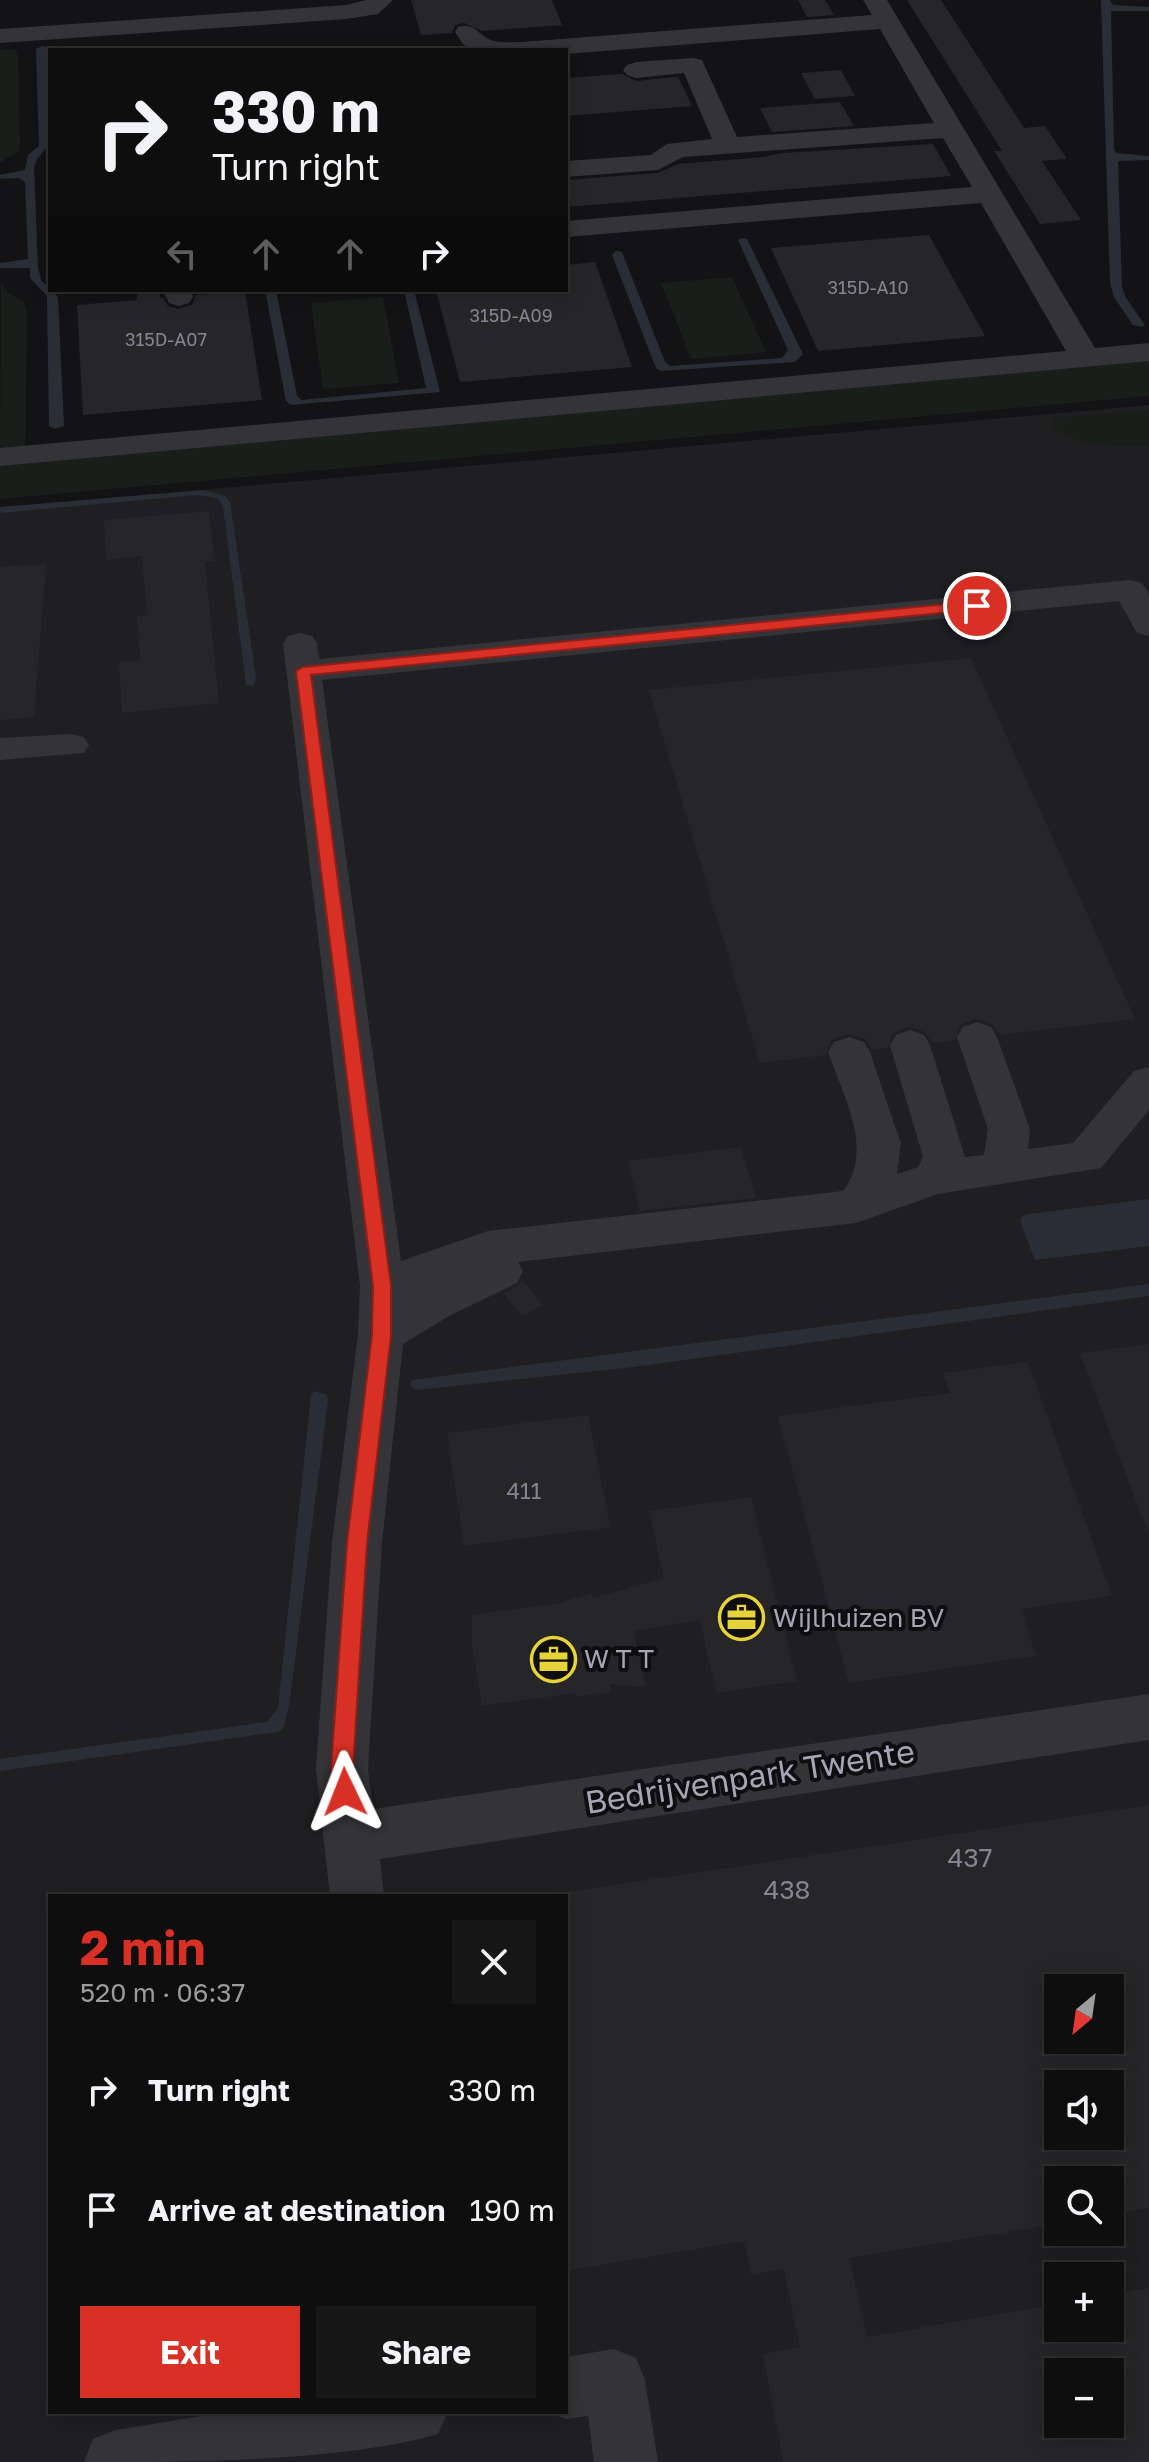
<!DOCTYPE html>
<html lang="en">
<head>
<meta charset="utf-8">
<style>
  body { margin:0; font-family:"Golos Text",sans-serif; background:#171718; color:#f1f3f6; height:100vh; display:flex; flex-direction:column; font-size:30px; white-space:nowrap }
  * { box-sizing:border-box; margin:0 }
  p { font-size:26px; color:#9b9c9e }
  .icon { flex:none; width:44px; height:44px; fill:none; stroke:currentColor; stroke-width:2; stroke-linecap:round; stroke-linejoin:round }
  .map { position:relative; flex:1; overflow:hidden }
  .details { position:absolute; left:48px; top:1894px; width:520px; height:520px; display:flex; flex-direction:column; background:#0e0e0f; border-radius:0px; box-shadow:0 4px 20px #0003,0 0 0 2px #2e2e2f }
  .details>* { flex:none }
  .banner { position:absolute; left:48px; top:48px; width:520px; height:244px; border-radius:0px; box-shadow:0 4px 20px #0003,0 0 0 2px #2e2e2f; background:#0e0e0f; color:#f1f3f6; overflow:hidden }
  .needle { width:52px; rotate:209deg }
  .tools { position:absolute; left:1044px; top:1974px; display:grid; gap:16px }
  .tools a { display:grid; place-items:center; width:80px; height:80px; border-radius:0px; background:#0e0e0f; box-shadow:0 4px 20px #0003,0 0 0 2px #2e2e2f; font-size:40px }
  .pin { position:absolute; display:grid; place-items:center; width:68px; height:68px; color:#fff; margin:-34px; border:4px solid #fff; border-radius:50%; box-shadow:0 2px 8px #0007 }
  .me { position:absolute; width:88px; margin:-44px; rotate:358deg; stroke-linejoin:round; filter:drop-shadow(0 0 6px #0008) }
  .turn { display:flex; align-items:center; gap:28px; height:168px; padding:0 32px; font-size:36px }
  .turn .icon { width:104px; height:104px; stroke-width:2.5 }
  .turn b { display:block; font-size:56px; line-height:68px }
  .lanes { display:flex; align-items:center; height:76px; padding:0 32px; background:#0003; justify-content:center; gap:40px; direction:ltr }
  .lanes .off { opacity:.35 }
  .round { display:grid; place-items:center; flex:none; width:84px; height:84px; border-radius:0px; background:#171718 }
  .overview { display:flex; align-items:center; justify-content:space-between; height:136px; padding:0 32px }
  h1 { font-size:48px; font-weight:700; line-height:60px; color:#d93025 }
  .cta { display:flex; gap:16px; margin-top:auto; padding:16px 32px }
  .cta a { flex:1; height:92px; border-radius:0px; background:#d93025; color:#fff; font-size:32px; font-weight:700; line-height:92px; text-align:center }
  .cta a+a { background:#171718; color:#f1f3f6 }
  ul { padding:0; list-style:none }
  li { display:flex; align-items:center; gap:24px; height:120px; padding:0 32px }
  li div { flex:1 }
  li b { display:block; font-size:30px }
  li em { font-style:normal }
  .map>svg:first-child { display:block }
  .built { fill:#1f1e21; fill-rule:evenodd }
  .green { fill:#191e1b }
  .water { fill:#292e36 }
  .building { fill:#262528; fill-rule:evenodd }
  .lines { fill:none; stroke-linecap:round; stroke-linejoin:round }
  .minor { fill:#343438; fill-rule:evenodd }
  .route { fill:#d93025; stroke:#8d1f18; stroke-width:2 }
  .labels { text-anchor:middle; stroke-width:8; stroke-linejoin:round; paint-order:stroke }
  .far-number-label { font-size:18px; fill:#848590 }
  .number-label { font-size:22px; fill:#848590 }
  .poi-label { font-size:26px; fill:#a5a6b3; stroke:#0e0d0f; text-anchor:start }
  .near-number-label { font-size:26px; fill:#848590 }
  .near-street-label { font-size:32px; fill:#a5a6b3; stroke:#0e0d0f }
</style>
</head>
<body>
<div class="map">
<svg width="1149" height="2462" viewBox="0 0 1149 2462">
  <rect width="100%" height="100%" fill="#131214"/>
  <path class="built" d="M1149,405V2462H0V508ZM50,1896H566V2412H50ZM1058,1988H1110V2040H1058ZM1058,2084H1110V2136H1058ZM1058,2180H1110V2232H1058ZM1058,2276H1110V2328H1058ZM1058,2372H1110V2424H1058Z"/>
  <g class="green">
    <polygon points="0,49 15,50 18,56 20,150 0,163"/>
    <polygon points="732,277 766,352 691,359 661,283"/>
    <polygon points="1,283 8,293 24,302 27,314 25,451 0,453"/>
    <polygon points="383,297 399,383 323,389 311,303"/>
    <polygon points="1149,360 1149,396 0,499 0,462"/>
    <path d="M1149,410V446C1118,446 1079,448 1054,428V418Z"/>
  </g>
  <g class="water">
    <polygon points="1101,0 1110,0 1113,5 1149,7 1149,11 1111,11 1114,149 1116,153 1149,156 1149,160 1118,161 1122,287 1126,298 1145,325 1142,327 1133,325 1114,297 1110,283"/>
    <polygon points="42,46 46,47 50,144 37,159 34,167 38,267 41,280 58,297 64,426 55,429 49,426 47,296 30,278 30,268 0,268 0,263 28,259 25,182 19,178 0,179 0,175 25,170 28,155 39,146 36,49"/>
    <polygon points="741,238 747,239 803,354 795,362 661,371 656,368 612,255 616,251 622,252 665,362 670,366 782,358 788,350 738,240"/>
    <polygon points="265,290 276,290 297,396 302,400 426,388 404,290 414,290 440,392 291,405 286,401"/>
    <polygon points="203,490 225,496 230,502 256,677 254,686 246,685 223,506 217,498 197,495 0,513 0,507"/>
    <polygon points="1149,1199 1149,1246 1035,1260 1020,1221 1022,1216 1029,1214"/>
    <polygon points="1149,1284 1149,1296 634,1367 416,1390 410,1385 412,1380"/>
    <polygon points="315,1391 327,1395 328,1401 289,1706 283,1729 278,1732 0,1771 0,1759 267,1722 278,1708 311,1395"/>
  </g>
  <g class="building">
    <polygon points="411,0 552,0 562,25 482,31 464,23 455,25 452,33 421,35"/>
    <polygon points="798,0 825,0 834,15 807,17"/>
    <polygon points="907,0 941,0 1024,128 1045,126 1067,159 1042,161 1081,220 1040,224 994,151 1002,151"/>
    <polygon points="841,70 855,96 815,99 801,73"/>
    <polygon points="622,74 636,81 678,77 692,106 566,116 566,78"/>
    <polygon points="840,102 854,126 772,132 760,108"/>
    <polygon points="933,144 951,176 566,207 566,180 658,173 678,164 763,157 782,153"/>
    <polygon points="929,235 985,336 818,351 771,248"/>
    <polygon points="595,262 632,367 460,382 436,290 566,290 566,265"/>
    <polygon points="137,290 159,290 160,298 163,298 168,306 178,309 192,305 196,295 245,291 262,400 83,415 77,305 137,300"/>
    <polygon points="209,511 214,561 205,562 219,703 122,713 119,662 140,660 137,616 147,615 142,556 106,560 104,520"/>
    <polygon points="46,564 34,717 0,720 0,567"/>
    <polygon points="971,658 1135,1019 999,1035 992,1024 976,1019 960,1025 955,1040 932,1043 925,1032 909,1027 893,1033 888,1048 872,1050 865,1039 848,1034 831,1040 826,1055 760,1063 649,690"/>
    <polygon points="741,1147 756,1198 640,1211 628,1161"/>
    <polygon points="522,1279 543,1305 522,1316 503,1293 518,1286"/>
    <polygon points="1149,1344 1149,1529 1147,1530 1080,1353"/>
    <polygon points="1028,1362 1112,1596 1021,1609 1036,1656 849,1683 778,1416 950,1393 943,1373"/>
    <polygon points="588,1415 610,1527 464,1546 447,1433"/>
    <polygon points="751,1497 797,1681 716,1693 700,1620 634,1631 646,1687 610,1684 611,1692 576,1697 575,1693 482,1706 472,1646 472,1615 560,1603 592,1593 593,1598 664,1578 649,1511"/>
    <path d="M1149,1805V2208L1110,2215V2180H1058V2224L849,2258L867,2337L1058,2304V2328H1110V2295L1149,2288V2462H783L763,2354L800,2347L784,2269L751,2275L745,2241L566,2271V1892ZM1058,1988H1110V2040H1058ZM1058,2084H1110V2136H1058ZM1058,2372H1110V2424H1058Z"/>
  </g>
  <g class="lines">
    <g class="minor">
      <polygon points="366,0 393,0 378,14 346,19 0,43 0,29 346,5"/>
      <path d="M863,0H887L1095,348L1149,343V361L0,466V448L1066,351L981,203L566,237V221L972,187L943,138L683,157L658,170L566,177V161L651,155L667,144L712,139L684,73L636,78L627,75L623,70L627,65L636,62L693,58L702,60L737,137L934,123L880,29L566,54V50H472L463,44L455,32L458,27C477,22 478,37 494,41C503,43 513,42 522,42L872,15Z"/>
      <polygon points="163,290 191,290 193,297 189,303 179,306 169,303"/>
      <path d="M1130,580L1142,583L1149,594V636L1137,633L1119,601L322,680L401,1261L488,1231L843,1191C875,1150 843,1095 828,1052L834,1042L849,1037L864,1042L870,1052L901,1144L897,1174L918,1167L923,1157L890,1045L896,1035L910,1030L924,1035L930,1045L965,1157L984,1155L988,1129L957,1037L963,1027L977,1022L991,1027L997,1037L1030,1129L1028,1149L1073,1143L1134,1071L1149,1067V1110L1101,1168L938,1194L856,1223L518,1262L523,1271L517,1283L449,1316L403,1344L382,1543L368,1769L373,1809L1149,1694V1740L380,1859L384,1896H330L316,1769L332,1543L358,1335L360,1286L283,643L288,636L300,633L312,636L317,643L319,659Z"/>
      <polygon points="71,734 84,737 89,745 84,753 0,760 0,738"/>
      <polygon points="614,2349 636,2358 645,2380 658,2462 594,2462 588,2416 566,2419 548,2412 566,2412 566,2357"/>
      <path d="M225,2412H448L438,2434C340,2462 190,2462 84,2462L93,2439L116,2430Z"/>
    </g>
  </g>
  <polygon class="route" points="977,601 984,606 982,609 311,675 391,1286 391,1335 367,1543 353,1769 356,1792 353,1799 345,1802 337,1799 331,1769 347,1543 372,1335 373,1286 296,671 303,667"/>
  <defs>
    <symbol id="office-ring" viewBox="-11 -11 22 22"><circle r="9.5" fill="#0e0d0f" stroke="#e5d339" stroke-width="1.5"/><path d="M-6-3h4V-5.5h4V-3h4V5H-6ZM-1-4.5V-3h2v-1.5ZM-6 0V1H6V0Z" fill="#e5d339"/></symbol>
  </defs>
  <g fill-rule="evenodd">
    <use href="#office-ring" x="716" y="1592" width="51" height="51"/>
    <use href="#office-ring" x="528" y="1634" width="51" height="51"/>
  </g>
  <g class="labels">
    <g class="far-number-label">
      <text x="868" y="294">315D-A10</text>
      <text x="511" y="322">315D-A09</text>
      <text x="166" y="346">315D-A07</text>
    </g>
    <g class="number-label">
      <text x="524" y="1499">411</text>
    </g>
    <g class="poi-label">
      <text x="773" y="1627">Wijlhuizen BV</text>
      <text x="584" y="1668">W T T</text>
    </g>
    <g class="near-number-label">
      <text x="970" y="1867">437</text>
      <text x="787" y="1899">438</text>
    </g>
    <g class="near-street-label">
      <text transform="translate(750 1777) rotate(-9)" y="11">Bedrijvenpark Twente</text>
    </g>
  </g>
</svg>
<div class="tools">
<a><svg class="needle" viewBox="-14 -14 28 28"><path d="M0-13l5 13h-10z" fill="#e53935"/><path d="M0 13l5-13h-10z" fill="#9b9c9e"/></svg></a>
<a><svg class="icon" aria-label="sound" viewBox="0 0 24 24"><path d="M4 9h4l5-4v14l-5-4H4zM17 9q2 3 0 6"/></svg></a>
<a><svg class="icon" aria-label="search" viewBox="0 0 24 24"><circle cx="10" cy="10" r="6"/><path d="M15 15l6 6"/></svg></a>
<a>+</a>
<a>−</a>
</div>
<div class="pin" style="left:977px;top:606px;background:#d93025"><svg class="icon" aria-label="arrive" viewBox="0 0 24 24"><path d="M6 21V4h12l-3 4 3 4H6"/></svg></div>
<svg class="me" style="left:345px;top:1792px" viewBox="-20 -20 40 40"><path d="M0-17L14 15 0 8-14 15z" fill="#d93025" stroke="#fff" stroke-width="4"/></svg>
<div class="banner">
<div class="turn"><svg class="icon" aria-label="right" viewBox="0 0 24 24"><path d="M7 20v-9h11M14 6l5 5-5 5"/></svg><div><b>330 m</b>Turn right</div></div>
<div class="lanes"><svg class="icon off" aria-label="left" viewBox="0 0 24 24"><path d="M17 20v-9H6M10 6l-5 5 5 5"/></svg><svg class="icon off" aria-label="ahead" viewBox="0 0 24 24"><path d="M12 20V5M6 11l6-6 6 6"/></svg><svg class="icon off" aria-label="ahead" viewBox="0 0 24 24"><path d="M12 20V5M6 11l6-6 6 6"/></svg><svg class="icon" aria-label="right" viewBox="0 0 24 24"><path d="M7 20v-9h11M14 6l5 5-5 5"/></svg></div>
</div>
<section class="details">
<div class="overview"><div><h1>2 min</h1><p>520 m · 06:37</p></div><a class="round"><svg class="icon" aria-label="close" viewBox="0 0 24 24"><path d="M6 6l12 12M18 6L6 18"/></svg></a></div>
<ul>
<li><svg class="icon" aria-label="right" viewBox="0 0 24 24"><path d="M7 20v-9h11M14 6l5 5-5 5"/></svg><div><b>Turn right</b></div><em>330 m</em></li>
<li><svg class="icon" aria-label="arrive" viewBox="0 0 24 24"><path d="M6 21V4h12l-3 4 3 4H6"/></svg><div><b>Arrive at destination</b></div><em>190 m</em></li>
</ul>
<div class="cta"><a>Exit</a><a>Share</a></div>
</section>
</div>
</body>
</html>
